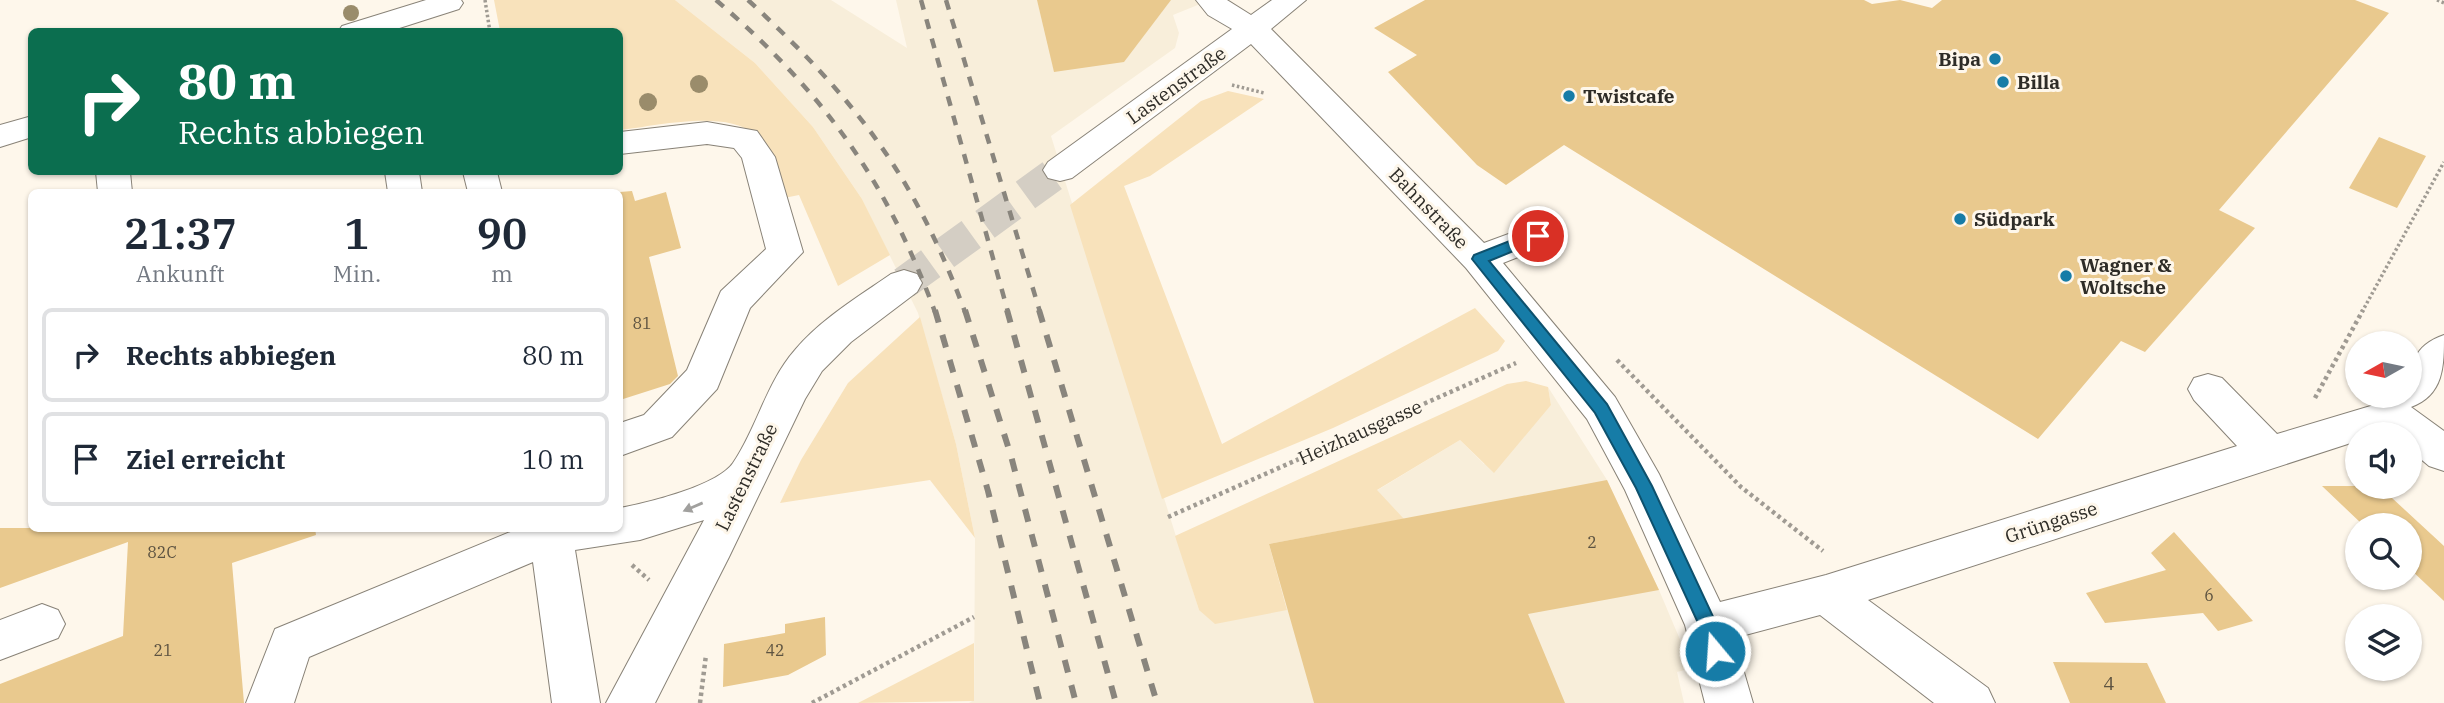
<!DOCTYPE html>
<html lang="de">
<head>
<meta charset="utf-8">
<style>
  body { margin:0; font-family:"IBM Plex Serif",serif; background:#f2f2f3; color:#1f2937; height:100vh; display:flex; flex-direction:column; font-size:26px; white-space:nowrap }
  * { box-sizing:border-box; margin:0 }
  p { font-size:23px; color:#747a83 }
  .icon { flex:none; width:38px; height:38px; fill:none; stroke:currentColor; stroke-width:2; stroke-linecap:round; stroke-linejoin:round }
  .map { position:relative; flex:1; overflow:hidden }
  .drawer { position:absolute; left:28px; top:189px; width:595px; height:343px; display:flex; flex-direction:column; background:#fff; border-radius:10px; box-shadow:0 2px 5px #0004 }
  .drawer>* { flex:none }
  .guide { position:absolute; left:28px; top:28px; width:595px; height:147px; border-radius:10px; box-shadow:0 2px 5px #0004; background:#0b6e4f; color:#fff; overflow:hidden }
  .needle { width:46px; rotate:261deg }
  .tools { position:absolute; left:2345px; top:331px; display:grid; gap:14px }
  .tools a { display:grid; place-items:center; width:77px; height:77px; border-radius:50%; background:#fff; box-shadow:0 2px 5px #0004; font-size:35px }
  .pin { position:absolute; display:grid; place-items:center; width:60px; height:60px; color:#fff; margin:-30px; border:4px solid #fff; border-radius:50%; box-shadow:0 2px 7px #0007 }
  .me { position:absolute; width:77px; margin:-38px; rotate:342deg; stroke-linejoin:round; filter:drop-shadow(0 0 5px #0008) }
  .turn { display:flex; align-items:center; gap:24px; height:147px; padding:0 35px; font-size:32px }
  .turn .icon { width:91px; height:91px; stroke-width:2.5 }
  .turn b { display:block; font-size:49px; line-height:60px }
  .eta { display:flex; justify-content:space-evenly; align-items:center; height:119px; text-align:center }
  .eta b { font-size:42px; font-weight:600; line-height:49px }
  ul { padding:0; list-style:none }
  li { display:flex; align-items:center; gap:21px; height:94px; margin:0 14px 10px; padding:0 21px; border:4px solid #e0e1e3; border-radius:10px }
  li div { flex:1 }
  li b { display:block; font-size:26px }
  li em { font-style:normal }
  .map>svg:first-child { display:block }
  .built { fill:#f8eeda }
  .green { fill:#f8e2bb }
  .building { fill:#e9c98e }
  .lines { fill:none; stroke-linecap:round; stroke-linejoin:round }
  .minor-tunnel { stroke:#d4cec4; stroke-width:33; stroke-dasharray:33 17; stroke-linecap:butt }
  .minor-casing { stroke:#888277; stroke-width:2 }
  .path-far1 { stroke:#a09b93; stroke-width:3.5; stroke-dasharray:2.5 2.5; stroke-linecap:butt }
  .path { stroke:#a09b93; stroke-width:4.5; stroke-dasharray:3.5 3.5; stroke-linecap:butt }
  .minor { fill:#fff; fill-rule:evenodd }
  .rail-far1 { stroke:#89857d; stroke-width:4.5; stroke-dasharray:10 10; stroke-linecap:butt }
  .rail { stroke:#89857d; stroke-width:6; stroke-dasharray:13 13; stroke-linecap:butt }
  .tree { fill:#9a8c6b }
  .oneway { fill:#a1a09e }
  .route { fill:#167ca7; stroke:#0e516d; stroke-width:2 }
  .poi-dot { fill:#167ca7; stroke:#fef7eb; stroke-width:2.5 }
  .labels { text-anchor:middle; stroke-width:6; stroke-linejoin:round; paint-order:stroke }
  .number-label { font-size:16px; fill:#5d5341 }
  .poi-label { font-size:19px; font-weight:bold; fill:#2e2c27; stroke:#fef7eb; text-anchor:start }
  .street-label { font-size:19px; fill:#2e2c27; stroke:#fef7eb }
  .near-number-label { font-size:19px; fill:#5d5341 }
</style>
</head>
<body>
<div class="map">
<svg width="2444" height="703" viewBox="0 0 2444 703">
  <rect width="100%" height="100%" fill="#fef7eb"/>
  <polygon class="built" points="675,0 831,0 907,48 896,0 1210,0 1173,15 1179,33 1175,48 1051,136 1199,610 1287,610 1269,544 1403,519 1376,491 1460,440 1484,464 1551,405 1548,387 1607,480 1659,590 1692,668 1677,672 1684,703 969,703 974,700 975,538 956,444 918,313 862,199 813,127 755,63"/>
  <g class="green">
    <path d="M494,0H675L755,63L813,127L862,199L890,255L838,286L799,195L784,198C777,183 765,144 754,134C726,109 654,126 620,130V32L500,31Z"/>
    <polygon points="1228,91 1264,99 1150,176 1124,186 1222,444 1475,308 1505,341 1498,351 1333,428 1162,499 1070,205 1201,101"/>
    <polygon points="920,317 956,444 975,538 930,480 780,503 801,460 848,383"/>
    <polygon points="1526,381 1548,387 1551,405 1494,473 1460,440 1377,490 1404,519 1269,544 1287,610 1215,624 1199,610 1175,536 1507,384"/>
    <polygon points="974,643 974,701 858,703"/>
  </g>
  <g class="building">
    <polygon points="1037,0 1171,0 1124,62 1054,72"/>
    <polygon points="1425,0 1864,0 1872,4 1900,0 1932,8 1942,0 2355,0 2389,13 2219,210 2255,228 2145,352 2121,341 2038,439 1564,145 1506,185 1477,165 1388,72 1417,55 1374,28"/>
    <polygon points="2379,137 2426,156 2397,208 2349,188"/>
    <polygon points="632,191 635,201 666,192 681,248 649,257 678,376 670,384 620,400 620,192"/>
    <polygon points="1607,480 1659,590 1528,614 1565,703 1314,703 1269,544"/>
    <polygon points="2322,486 2379,486 2444,546 2444,601 2410,569 2410,525 2363,525"/>
    <polygon points="0,528 315,528 316,535 232,563 244,703 0,703 0,684 123,636 128,542 0,588"/>
    <polygon points="2174,532 2199,560 2253,621 2218,631 2203,613 2105,623 2086,593 2166,570 2151,553"/>
    <polygon points="825,617 826,655 788,675 723,687 724,644 785,633 785,624"/>
    <polygon points="2053,662 2147,663 2166,703 2070,703"/>
  </g>
  <g class="lines">
    <polyline class="minor-tunnel" points="904,283 1060,170"/>
    <defs>
      <g id="minor">
        <polygon points="426,0 461,0 463,3 459,9 387,32 338,32 342,26"/>
        <path d="M1196,0H1227L1251,15L1272,0H1306L1271,29L1484,243L1538,223L1551,226L1556,235L1551,244L1503,263L1615,397L1659,474L1720,602L1826,575L2237,446L2194,400L2188,389L2194,378L2208,374L2222,378L2277,434L2394,399L2392,396H2410C2410,366 2412,346 2444,335C2444,366 2444,395 2411,407L2444,431V471L2429,466L2410,450V434H2357V441L1868,600L1988,688L1995,703H1934L1820,615L1734,638L1753,703H1705L1685,625L1625,490L1587,419L1466,268L1251,44L1072,178L1060,181L1048,178L1043,170L1048,162L1232,29L1208,15Z"/>
        <polygon points="32,116 32,137 0,147 0,125"/>
        <polygon points="707,122 757,131 775,157 803,252 750,308 717,389 672,437 620,456 620,423 644,415 687,370 721,291 766,249 742,158 734,148 707,144 620,154 620,132"/>
        <polygon points="96,172 130,172 132,192 98,192"/>
        <polygon points="385,172 419,172 422,192 388,192"/>
        <polygon points="463,172 497,172 502,192 468,192"/>
        <path d="M904,270L917,274L922,283L917,292L851,342L822,371L805,399L729,557L655,703H606L704,520L640,540L575,550L600,703H552L533,562L309,657L294,703H246L275,629L520,528H620V508C647,503 717,486 733,463C757,428 766,383 795,350C821,319 858,297 891,274Z"/>
        <polygon points="42,604 58,610 65,624 58,638 0,660 0,620"/>
      </g>
    </defs>
    <use href="#minor" class="minor-casing"/>
    <g class="path-far1">
      <polyline points="485,0 490,32"/>
      <polyline points="2437,0 2444,3"/>
      <polyline points="1232,85 1264,93"/>
      <polyline points="2362,312 2444,162"/>
    </g>
    <g class="path">
      <polyline points="1617,360 1741,487 1823,551"/>
      <polyline points="2315,398 2363,310"/>
      <polyline points="1168,517 1516,363"/>
      <polyline points="632,565 649,580"/>
      <polyline points="700,703 706,655"/>
      <polyline points="812,703 974,617"/>
    </g>
    <use href="#minor" class="minor"/>
    <g class="rail-far1">
      <path d="M716,0C823,92 886,179 935,312"/>
      <path d="M748,0C855,99 914,174 965,312"/>
      <polyline points="921,0 1008,312"/>
      <polyline points="946,0 1040,312"/>
    </g>
    <g class="rail">
      <polyline points="935,310 988,491 1040,703"/>
      <polyline points="965,310 1011,456 1076,703"/>
      <polyline points="1007,310 1116,703"/>
      <polyline points="1039,310 1157,703"/>
    </g>
  </g>
  <g class="tree">
    <circle cx="351" cy="13" r="8"/>
    <circle cx="699" cy="84" r="9"/>
    <circle cx="648" cy="102" r="9"/>
  </g>
  <defs><path id="oneway-solid" d="M-6-.8H1V-3.2L6.5 0L1 3.2V.8H-6Z" transform="scale(1.75)"/></defs>
  <use class="oneway" href="#oneway-solid" transform="translate(693 507) rotate(157)"/>
  <polygon class="route" points="1538,230 1545,236 1543,239 1489,261 1607,404 1652,486 1717,625 1725,651 1722,657 1715,659 1708,657 1699,625 1636,488 1595,413 1472,259 1474,255"/>
  <g class="poi-dot">
    <circle cx="1995" cy="59" r="7"/>
    <circle cx="2003" cy="82" r="7"/>
    <circle cx="1569" cy="96" r="7"/>
    <circle cx="1960" cy="219" r="7"/>
    <circle cx="2066" cy="276" r="7"/>
  </g>
  <g class="labels">
    <g class="number-label">
      <text x="642" y="329">81</text>
      <text x="1592" y="548">2</text>
      <text x="162" y="558">82C</text>
      <text x="2209" y="601">6</text>
      <text x="163" y="656">21</text>
      <text x="775" y="656">42</text>
    </g>
    <g class="poi-label">
      <text x="1981" y="66" text-anchor="end">Bipa</text>
      <text x="2017" y="89">Billa</text>
      <text x="1583" y="103">Twistcafe</text>
      <text x="1974" y="226">Südpark</text>
      <text x="2080" y="272">Wagner &amp;<tspan x="2080" dy="22">Woltsche</tspan></text>
    </g>
    <g class="street-label">
      <text transform="translate(1176 85) rotate(-36)" y="7">Lastenstraße</text>
      <text transform="translate(1429 208) rotate(46)" y="7">Bahnstraße</text>
      <text transform="translate(1360 432) rotate(-24)" y="7">Heizhausgasse</text>
      <text transform="translate(746 477) rotate(-64)" y="7">Lastenstraße</text>
      <text transform="translate(2051 522) rotate(-18)" y="7">Grüngasse</text>
    </g>
    <g class="near-number-label">
      <text x="2109" y="690">4</text>
    </g>
  </g>
</svg>
<div class="tools">
<a><svg class="needle" viewBox="-14 -14 28 28"><path d="M0-13l5 13h-10z" fill="#e53935"/><path d="M0 13l5-13h-10z" fill="#747a83"/></svg></a>
<a><svg class="icon" aria-label="sound" viewBox="0 0 24 24"><path d="M4 9h4l5-4v14l-5-4H4zM17 9q2 3 0 6"/></svg></a>
<a><svg class="icon" aria-label="search" viewBox="0 0 24 24"><circle cx="10" cy="10" r="6"/><path d="M15 15l6 6"/></svg></a>
<a><svg class="icon" aria-label="layers" viewBox="0 0 24 24"><path d="M12 4l9 5-9 5-9-5zM3 14l9 5 9-5"/></svg></a>
</div>
<div class="pin" style="left:1538px;top:236px;background:#d93025"><svg class="icon" aria-label="arrive" viewBox="0 0 24 24"><path d="M6 21V4h12l-3 4 3 4H6"/></svg></div>
<svg class="me" style="left:1715px;top:651px" viewBox="-20 -20 40 40"><circle r="17" fill="#167ca7" stroke="#fff" stroke-width="3"/><path d="M0-11L8 9 0 5-8 9z" fill="#fff"/></svg>
<div class="guide">
<div class="turn"><svg class="icon" aria-label="right" viewBox="0 0 24 24"><path d="M7 20v-9h11M14 6l5 5-5 5"/></svg><div><b>80 m</b>Rechts abbiegen</div></div>
</div>
<section class="drawer">
<div class="eta">
<div><b>21:37</b><p>Ankunft</p></div>
<div><b>1</b><p>Min.</p></div>
<div><b>90</b><p>m</p></div>
</div>
<ul>
<li><svg class="icon" aria-label="right" viewBox="0 0 24 24"><path d="M7 20v-9h11M14 6l5 5-5 5"/></svg><div><b>Rechts abbiegen</b></div><em>80 m</em></li>
<li><svg class="icon" aria-label="arrive" viewBox="0 0 24 24"><path d="M6 21V4h12l-3 4 3 4H6"/></svg><div><b>Ziel erreicht</b></div><em>10 m</em></li>
</ul>
</section>
</div>
</body>
</html>
